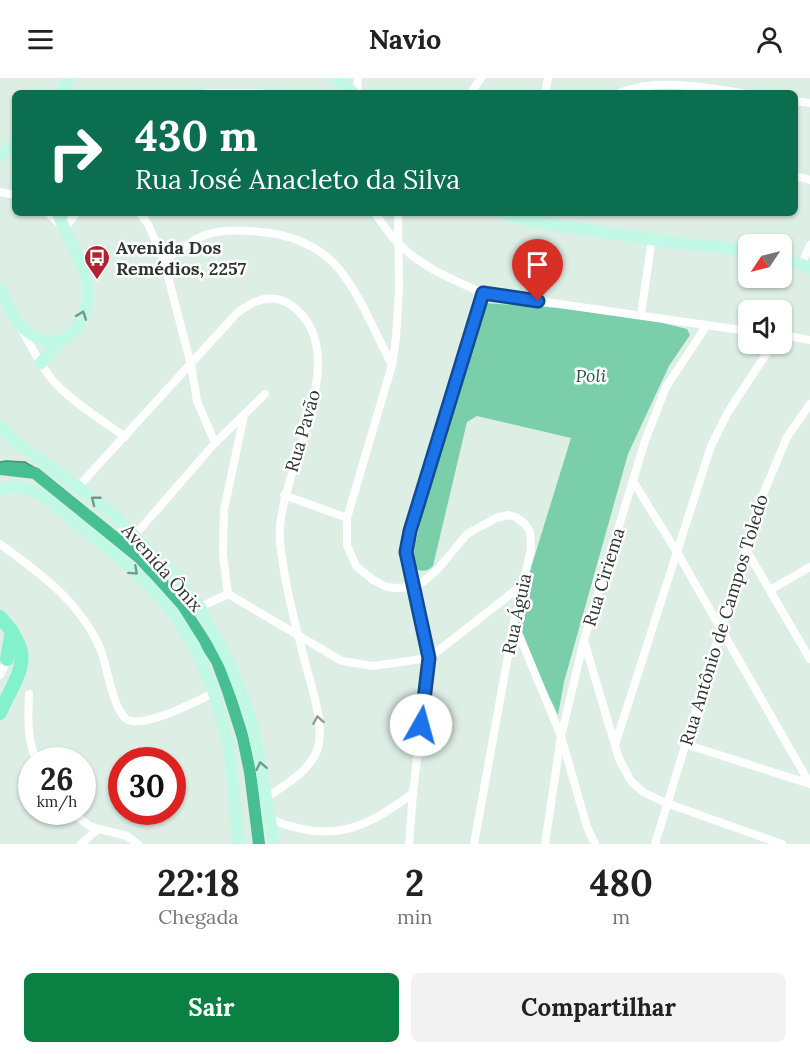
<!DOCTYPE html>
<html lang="pt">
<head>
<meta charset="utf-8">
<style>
  body { margin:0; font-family:Lora,serif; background:#f2f2f2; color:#222; height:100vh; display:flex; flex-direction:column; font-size:22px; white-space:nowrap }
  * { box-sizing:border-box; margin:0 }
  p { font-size:20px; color:#767676 }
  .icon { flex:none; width:33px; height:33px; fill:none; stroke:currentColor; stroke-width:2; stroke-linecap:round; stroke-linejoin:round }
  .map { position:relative; height:766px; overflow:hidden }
  .panel { display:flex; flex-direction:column; background:#fff; flex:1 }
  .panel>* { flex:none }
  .banner { position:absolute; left:12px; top:12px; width:786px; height:126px; border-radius:9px; box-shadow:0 2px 4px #0004; background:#0b6e4f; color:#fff; overflow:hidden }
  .needle { width:39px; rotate:235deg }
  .tools { position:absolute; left:738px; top:156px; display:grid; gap:12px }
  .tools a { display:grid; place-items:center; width:54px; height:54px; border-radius:9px; background:#fff; box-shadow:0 2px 4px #0004; font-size:30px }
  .speed { position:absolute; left:18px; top:669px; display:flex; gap:12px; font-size:30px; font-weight:700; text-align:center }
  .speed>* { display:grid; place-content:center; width:78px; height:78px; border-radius:50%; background:#fff; box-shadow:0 2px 4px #0004; line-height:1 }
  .speed small { font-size:15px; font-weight:400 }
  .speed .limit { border:9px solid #d22; background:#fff; color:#111 }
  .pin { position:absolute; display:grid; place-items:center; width:51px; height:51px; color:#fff; margin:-62px -26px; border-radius:50% 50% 50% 0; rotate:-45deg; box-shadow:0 0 6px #0007 }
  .pin .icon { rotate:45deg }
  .me { position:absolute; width:66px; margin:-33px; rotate:7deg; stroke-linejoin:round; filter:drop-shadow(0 0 4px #0008) }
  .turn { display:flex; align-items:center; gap:21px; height:126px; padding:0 24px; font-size:27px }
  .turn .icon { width:78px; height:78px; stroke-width:2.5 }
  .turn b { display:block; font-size:42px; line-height:51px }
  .eta { display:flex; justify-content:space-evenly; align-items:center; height:102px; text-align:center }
  .eta b { font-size:36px; font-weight:700; line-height:42px }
  .primary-button { display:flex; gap:12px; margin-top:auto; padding:12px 24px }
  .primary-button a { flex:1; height:69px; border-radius:9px; background:#0b8043; color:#fff; font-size:24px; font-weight:700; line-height:69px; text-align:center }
  .primary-button a+a { background:#f2f2f2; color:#222 }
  header { display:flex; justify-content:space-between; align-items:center; height:78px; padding:0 24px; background:#fff; font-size:27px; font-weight:700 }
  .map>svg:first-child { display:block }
  .green { fill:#7acfaa }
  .water { fill:#48bf92; stroke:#409675; stroke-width:1.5 }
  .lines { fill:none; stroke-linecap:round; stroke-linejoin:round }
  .river { stroke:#48bf92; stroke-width:12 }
  .street { stroke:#fff; stroke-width:8 }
  .secondary { stroke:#c2f8e6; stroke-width:12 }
  .primary { stroke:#84f1cd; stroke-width:14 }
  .oneway { stroke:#78968c }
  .oneway2 { stroke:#969a98 }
  .route-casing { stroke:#114b97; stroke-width:15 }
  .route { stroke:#1a73e8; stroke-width:10 }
  .labels { text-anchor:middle; stroke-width:5; stroke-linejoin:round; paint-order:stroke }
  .poi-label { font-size:18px; font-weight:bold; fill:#2e3532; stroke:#fff; text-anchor:start }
  .park-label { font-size:18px; font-style:italic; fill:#285844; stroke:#fff }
  .street-label { font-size:18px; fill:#2e3532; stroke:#fff }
</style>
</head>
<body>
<header><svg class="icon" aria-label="menu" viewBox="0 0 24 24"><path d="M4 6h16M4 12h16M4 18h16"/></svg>Navio<svg class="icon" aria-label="person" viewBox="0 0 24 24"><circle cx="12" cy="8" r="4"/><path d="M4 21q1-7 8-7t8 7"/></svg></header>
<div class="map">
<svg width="810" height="766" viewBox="0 0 810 766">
  <rect width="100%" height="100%" fill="#ddeee5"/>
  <path class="green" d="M485,225L618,234L687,251L690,257L669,288L628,376L564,604L558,637L514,545L571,360L477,338L467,344L433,488C427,495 417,494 412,487L415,467L450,323Z"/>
  <polygon class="water" points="6,383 25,384 35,390 35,395 29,398 20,395 0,395 0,384"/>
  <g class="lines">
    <polyline class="river" points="0,391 35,395 140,480 179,524 217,583 228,613 243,660 250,694 259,766"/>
    <g class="street">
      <polyline points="207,15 261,15"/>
      <polyline points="357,15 358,0"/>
      <polyline points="471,15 481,0"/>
      <polyline points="545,15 548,0"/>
      <path d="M619,15C657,0 703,9 743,15"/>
      <polyline points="795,23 810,25"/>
      <polyline points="795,98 810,102"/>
      <polyline points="0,114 15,117"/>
      <polyline points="48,135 64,151 76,135"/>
      <polyline points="140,135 148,146 164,183 191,287 197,323 215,365"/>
      <path d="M375,135C382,145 389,156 398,165C421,189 453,202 483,215L748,253"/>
      <polyline points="398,135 399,212 396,260 392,287 347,440 347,467 356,488 373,502 387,509 397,510 414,509 424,503 438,491 467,456 496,440 509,437 516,439 525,446 530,454 531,471 514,545 474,766"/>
      <path d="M164,183C176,174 189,164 203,158C227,148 279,153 302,164C316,170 329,179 339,191C361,218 375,255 392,287"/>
      <polyline points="802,186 810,167"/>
      <polyline points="641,237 652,160"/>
      <path d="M21,250C31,268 41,289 55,305C75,326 102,342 125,359"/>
      <polyline points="782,257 810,262"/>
      <polyline points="633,403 678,476 810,706"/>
      <path d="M78,409L237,235C254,222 272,214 291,227C360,276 274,398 280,464C284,504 295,545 305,584C311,607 323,642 319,665C315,690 287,706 267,719"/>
      <polyline points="284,417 347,440"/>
      <polyline points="135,457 215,365 265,316"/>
      <path d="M0,466C40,495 80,524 100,570C107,586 113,635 128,642C146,650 196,623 214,615"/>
      <polyline points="745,470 810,581"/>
      <polyline points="770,512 810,489"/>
      <polyline points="228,516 223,477 224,432 244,337"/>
      <polyline points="200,529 228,516 342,583 373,588 429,580 521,508"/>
      <polyline points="514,545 561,658 587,749 595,766"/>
      <polyline points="585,566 619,681 631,703 643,714 666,725 782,766"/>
      <polyline points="0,597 9,578"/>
      <path d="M29,616C28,640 27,660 36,682"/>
      <polyline points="685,666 810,706"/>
      <polyline points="615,667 711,368 728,334 773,266"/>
      <polyline points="71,734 91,749 127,758 138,766"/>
      <path d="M270,741C330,766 364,752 413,715"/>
      <polyline points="81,766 97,752"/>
      <polyline points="409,766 413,715 429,580 406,474 410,453 483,215"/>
      <polyline points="545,766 561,658 584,562 645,363 666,309 707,247"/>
      <polyline points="655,766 759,426 787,359 810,326"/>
    </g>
    <g class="secondary">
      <polyline points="336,0 353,15"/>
      <polyline points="62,15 69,0"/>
      <polyline points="0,78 15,66"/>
      <polyline points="503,135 521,141 560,148 677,165 748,172"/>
      <polyline points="782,179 810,190"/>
      <path d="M0,211C6,221 9,231 15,240C29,260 58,275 76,251C84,240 88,226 88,212C86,185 66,160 58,135"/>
      <polyline points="41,285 58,265"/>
      <polyline points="0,348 14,363 78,409 117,440 175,499 200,529 230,586 250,638 260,683 274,766"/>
      <path d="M0,411C15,407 28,410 42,417L114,475L146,504L173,534L195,569L214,615L229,668L239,766"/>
    </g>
    <g class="primary">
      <path d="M0,539C37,580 19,592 0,635"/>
      <polyline points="7,581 12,553"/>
    </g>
  </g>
  <defs><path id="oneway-chevron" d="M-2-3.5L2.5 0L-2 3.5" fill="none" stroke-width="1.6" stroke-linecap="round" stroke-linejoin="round" transform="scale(1.5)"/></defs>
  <g class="oneway">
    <use href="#oneway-chevron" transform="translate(82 237) rotate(-69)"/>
    <use href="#oneway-chevron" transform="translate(95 422) rotate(-142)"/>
    <use href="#oneway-chevron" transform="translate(134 493) rotate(42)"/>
    <use href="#oneway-chevron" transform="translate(261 688) rotate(-101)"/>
  </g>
  <use class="oneway2" href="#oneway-chevron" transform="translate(318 642) rotate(-100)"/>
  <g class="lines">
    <defs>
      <polyline id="route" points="421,647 429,580 406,474 410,453 483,215 538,223"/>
    </defs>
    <use href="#route" class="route-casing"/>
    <use href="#route" class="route"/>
  </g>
  <defs>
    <symbol id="bus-pin" viewBox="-11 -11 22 30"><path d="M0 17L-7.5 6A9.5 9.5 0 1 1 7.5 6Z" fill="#b42232" stroke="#fff"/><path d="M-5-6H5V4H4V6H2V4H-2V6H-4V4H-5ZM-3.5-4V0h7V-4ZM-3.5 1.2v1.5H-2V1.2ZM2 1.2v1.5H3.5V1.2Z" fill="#fff"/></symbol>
  </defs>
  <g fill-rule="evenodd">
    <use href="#bus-pin" x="82" y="165" width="30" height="40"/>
  </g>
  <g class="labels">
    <g class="poi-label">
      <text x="116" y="176">Avenida Dos<tspan x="116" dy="21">Remédios, 2257</tspan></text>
    </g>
    <g class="park-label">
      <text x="591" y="304">Poli</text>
    </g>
    <g class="street-label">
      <text transform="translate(303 353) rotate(-74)" y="6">Rua Pavão</text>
      <text transform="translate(162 490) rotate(48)" y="6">Avenida Ônix</text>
      <text transform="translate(604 499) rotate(-73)" y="6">Rua Ciriema</text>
      <text transform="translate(517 536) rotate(-78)" y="6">Rua Águia</text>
      <text transform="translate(724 542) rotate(-73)" y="6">Rua Antônio de Campos Toledo</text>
    </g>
  </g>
</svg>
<div class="tools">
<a><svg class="needle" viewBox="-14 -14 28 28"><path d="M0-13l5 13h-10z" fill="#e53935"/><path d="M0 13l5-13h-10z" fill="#767676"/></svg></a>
<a><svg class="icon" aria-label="sound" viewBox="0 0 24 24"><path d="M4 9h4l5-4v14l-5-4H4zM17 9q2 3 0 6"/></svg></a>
</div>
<div class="speed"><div>26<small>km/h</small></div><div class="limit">30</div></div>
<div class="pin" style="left:538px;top:223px;background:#d93025"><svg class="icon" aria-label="arrive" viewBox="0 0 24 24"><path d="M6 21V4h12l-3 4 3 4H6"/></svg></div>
<svg class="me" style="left:421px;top:647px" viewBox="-20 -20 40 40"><circle r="19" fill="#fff"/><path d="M0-13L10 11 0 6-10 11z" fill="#1a73e8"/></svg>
<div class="banner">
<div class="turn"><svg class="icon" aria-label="right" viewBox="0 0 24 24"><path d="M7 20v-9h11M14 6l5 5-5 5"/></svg><div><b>430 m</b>Rua José Anacleto da Silva</div></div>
</div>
</div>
<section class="panel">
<div class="eta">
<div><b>22:18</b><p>Chegada</p></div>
<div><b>2</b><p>min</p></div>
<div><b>480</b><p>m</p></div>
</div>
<div class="primary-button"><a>Sair</a><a>Compartilhar</a></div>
</section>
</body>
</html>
